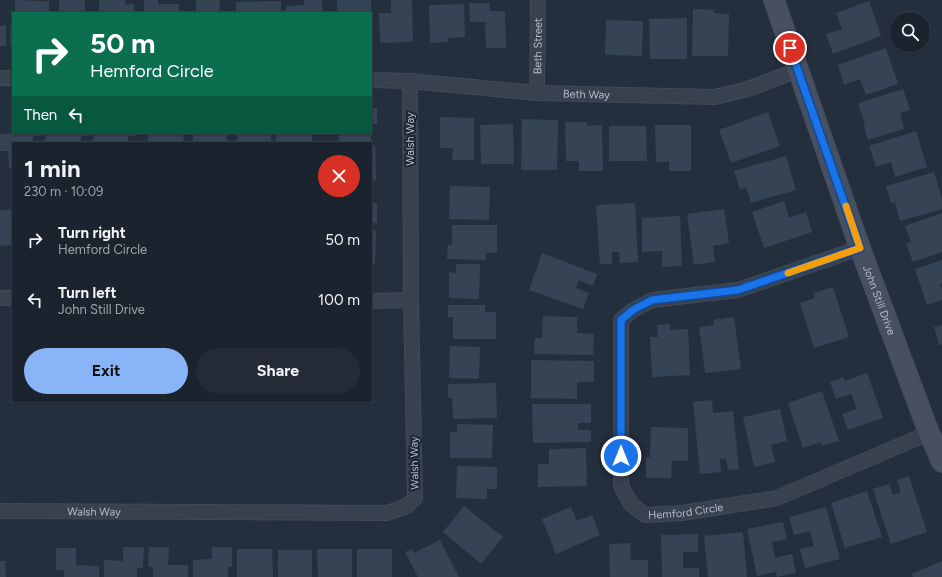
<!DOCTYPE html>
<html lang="en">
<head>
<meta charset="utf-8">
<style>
  body { margin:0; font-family:Figtree,sans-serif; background:#242b36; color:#f1f3f6; height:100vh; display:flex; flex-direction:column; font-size:15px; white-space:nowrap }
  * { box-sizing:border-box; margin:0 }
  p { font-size:13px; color:#a0a4aa }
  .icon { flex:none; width:22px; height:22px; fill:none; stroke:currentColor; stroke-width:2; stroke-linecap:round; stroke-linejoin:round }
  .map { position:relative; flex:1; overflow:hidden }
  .side { position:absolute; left:12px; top:142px; width:360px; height:260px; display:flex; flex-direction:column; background:#1b232e; border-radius:0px; box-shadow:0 1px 3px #0004,0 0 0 1px #39404a }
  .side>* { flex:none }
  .banner { position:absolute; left:12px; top:12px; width:360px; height:122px; border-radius:0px; box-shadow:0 1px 3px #0004,0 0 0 1px #39404a; background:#0b6e4f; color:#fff; overflow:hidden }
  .tools { position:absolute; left:890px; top:12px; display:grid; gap:8px }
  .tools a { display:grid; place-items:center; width:40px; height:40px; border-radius:50%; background:#1b232e; box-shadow:0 1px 3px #0004,0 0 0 1px #39404a; font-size:20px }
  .pin { position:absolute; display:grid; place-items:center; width:34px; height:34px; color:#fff; margin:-17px; border:2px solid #fff; border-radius:50%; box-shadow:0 1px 4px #0007 }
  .me { position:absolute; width:44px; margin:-22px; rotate:0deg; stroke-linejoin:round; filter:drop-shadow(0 0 3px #0008) }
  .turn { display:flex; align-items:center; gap:14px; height:84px; padding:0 12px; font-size:18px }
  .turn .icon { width:52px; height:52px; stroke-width:2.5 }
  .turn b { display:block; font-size:28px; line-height:34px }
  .then { display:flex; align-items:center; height:38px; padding:0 12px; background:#0003; gap:8px; font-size:15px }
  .round { display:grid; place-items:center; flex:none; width:42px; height:42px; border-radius:21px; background:#242b36 }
  .headline { display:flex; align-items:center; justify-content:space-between; height:68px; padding:0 12px }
  h1 { font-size:24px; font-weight:700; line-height:30px }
  .button { display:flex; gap:8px; margin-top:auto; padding:8px 12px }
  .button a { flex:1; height:46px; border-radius:24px; background:#8ab4f8; color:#111; font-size:16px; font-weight:700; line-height:46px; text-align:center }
  .button a+a { background:#242b36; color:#f1f3f6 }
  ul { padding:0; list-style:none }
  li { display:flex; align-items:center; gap:12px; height:60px; padding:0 12px }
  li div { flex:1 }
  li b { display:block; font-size:15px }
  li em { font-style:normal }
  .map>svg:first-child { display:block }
  .building { fill:#364354 }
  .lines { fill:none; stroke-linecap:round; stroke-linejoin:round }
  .street-casing { stroke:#414a57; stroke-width:16 }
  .secondary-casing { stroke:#414a57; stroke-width:22 }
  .street { stroke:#38414e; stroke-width:14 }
  .secondary { stroke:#465061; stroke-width:20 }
  .route-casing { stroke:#114b97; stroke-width:10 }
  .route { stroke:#1a73e8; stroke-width:7 }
  .slow { stroke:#f59e0b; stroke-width:7 }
  .labels { text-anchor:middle; stroke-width:4; stroke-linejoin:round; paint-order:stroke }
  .street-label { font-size:11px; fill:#b4bcc9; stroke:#1d2633 }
</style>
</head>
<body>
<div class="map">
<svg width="942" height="577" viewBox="0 0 942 577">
  <rect width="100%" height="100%" fill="#242f3e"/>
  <g class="building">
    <polygon points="15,0 49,1 49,13 15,13"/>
    <rect x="59" y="0" width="26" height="13"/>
    <polygon points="99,0 125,0 125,5 134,4 134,13 99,13"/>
    <polygon points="144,0 158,0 158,4 179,4 179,13 144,13"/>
    <polygon points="196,0 220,0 219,13 196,13"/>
    <polygon points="304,0 322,0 323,13 286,13 286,6 304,5"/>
    <rect x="337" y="0" width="34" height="13"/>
    <polygon points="391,0 412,0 413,42 380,43 379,13 391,13"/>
    <polygon points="281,1 281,13 236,13 236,2"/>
    <polygon points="869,1 881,36 833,54 826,34 842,29 836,13"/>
    <polygon points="469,3 490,3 490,11 505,11 506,48 486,48 485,22 470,22"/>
    <polygon points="464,4 465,37 447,38 448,42 430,43 429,5"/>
    <polygon points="693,9 714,10 714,13 729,14 728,56 692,56"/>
    <polygon points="687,18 687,59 650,59 649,19"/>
    <polygon points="606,20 643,21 642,56 605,55"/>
    <polygon points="6,25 6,46 0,46 0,26"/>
    <rect x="10" y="26" width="3" height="19"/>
    <polygon points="886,48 898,84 866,95 860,79 844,85 838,65"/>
    <polygon points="903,89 910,110 900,113 904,129 868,140 864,126 865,125 858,103"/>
    <rect x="371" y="108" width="6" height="16"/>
    <polygon points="768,112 780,146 731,163 719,130"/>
    <polygon points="440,117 474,118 474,160 452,160 453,148 440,148"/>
    <polygon points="522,119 558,120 557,170 521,170"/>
    <polygon points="565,122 587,122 587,126 602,125 603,171 579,171 579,161 566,161"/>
    <polygon points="513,124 514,164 481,164 480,125"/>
    <polygon points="655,125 691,125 691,171 669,171 669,162 656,162"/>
    <polygon points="609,126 646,126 647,161 609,161"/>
    <polygon points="916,131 927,167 895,177 891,162 876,167 869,146"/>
    <polygon points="21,133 41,133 41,136 33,136 33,143 13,143 13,169 9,169 8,151 0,151 0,134"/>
    <polygon points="61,133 89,133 89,136 81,136 81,143 45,143 45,135 61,134"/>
    <polygon points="116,133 136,133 136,136 128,136 128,143 93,143 93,134"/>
    <polygon points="141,133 183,133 184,143 148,143 148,135 141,135"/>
    <polygon points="189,133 227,133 227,143 193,143 193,135 189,135"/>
    <rect x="237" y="133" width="34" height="10"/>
    <rect x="276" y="133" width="36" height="10"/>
    <polygon points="339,133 371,133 371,142 339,141"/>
    <polygon points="371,146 375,146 376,180 371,181"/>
    <polygon points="786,156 796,190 751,203 746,187 740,190 734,171"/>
    <polygon points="934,172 942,199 942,209 900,221 895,202 891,203 886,186"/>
    <polygon points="450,186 490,187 489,220 449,219"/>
    <polygon points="784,201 789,218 806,212 812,232 764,248 752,212"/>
    <rect x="371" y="203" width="6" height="20"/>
    <polygon points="635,203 638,262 620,263 619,252 612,252 612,264 600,264 596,205"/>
    <polygon points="724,209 729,243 713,246 715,262 694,265 687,214"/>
    <polygon points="0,210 13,210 13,245 0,246"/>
    <polygon points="942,213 942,252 913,262 906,244 911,242 905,226"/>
    <polygon points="680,216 682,266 662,267 662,251 642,252 642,218"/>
    <polygon points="452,225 497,225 497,253 486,253 486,260 447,259 448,245 452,245"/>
    <polygon points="371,230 376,230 375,264 371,264"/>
    <polygon points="542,253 597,274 593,286 579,280 576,288 589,293 583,309 529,290"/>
    <polygon points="942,260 942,283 940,284 942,289 942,300 927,305 915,269"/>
    <polygon points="456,264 480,264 479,299 449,298 449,272 456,273"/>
    <polygon points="833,287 849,337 814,348 800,303 815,298 814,293"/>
    <polygon points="448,305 485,305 485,312 496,312 496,339 453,339 453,317 448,317"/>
    <polygon points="543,316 577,317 577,333 594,334 593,355 534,354 535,338 542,338"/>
    <polygon points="734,317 741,369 705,373 699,327 714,325 713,320"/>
    <polygon points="670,324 670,330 688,329 690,375 652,377 650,337 658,337 657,325"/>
    <polygon points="942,325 942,344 939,345 934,327"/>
    <polygon points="450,346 480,347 479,379 449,378"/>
    <polygon points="531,360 594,361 594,382 577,382 577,399 531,398"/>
    <polygon points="867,373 883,418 848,430 842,414 857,409 851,394 836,399 830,382 843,377 845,381"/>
    <polygon points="496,383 497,418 453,419 452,398 448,398 448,384"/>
    <polygon points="822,391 839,441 822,446 821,442 803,448 788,403"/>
    <polygon points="712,400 713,413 733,411 739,469 728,470 726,458 720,459 721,472 700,474 693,402"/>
    <polygon points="532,404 591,404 591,423 578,423 578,430 591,430 591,442 533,443"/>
    <polygon points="780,409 787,441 771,445 775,462 754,467 743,417"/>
    <polygon points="457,424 493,425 492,458 450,458 450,432 457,432"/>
    <polygon points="651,427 688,428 688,461 672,461 671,478 646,478 646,457 650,457"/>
    <polygon points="586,448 587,486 538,487 538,464 549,464 549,449"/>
    <polygon points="457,466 497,467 497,489 487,489 487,499 456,498"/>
    <polygon points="909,476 927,532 891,544 873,489 889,484 893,495 901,492 897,480"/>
    <polygon points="867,491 882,537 845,548 831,503"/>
    <polygon points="464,506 503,537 481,564 443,532"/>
    <polygon points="571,507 577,521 592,515 600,535 556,554 542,519"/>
    <polygon points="826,507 840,559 805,568 800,549 814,546 810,531 794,535 789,517"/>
    <polygon points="783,522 787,539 772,542 775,558 792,554 796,573 777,577 776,572 757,576 747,529"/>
    <polygon points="743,532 747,577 708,577 704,536"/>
    <polygon points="698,534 698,552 683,552 683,568 699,568 699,577 662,577 661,535"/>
    <polygon points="440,540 459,577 418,577 405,552 412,549 414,553"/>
    <polygon points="630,543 631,560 648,560 648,577 610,577 609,544"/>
    <polygon points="123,547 144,547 143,568 137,568 137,577 104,577 104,560 123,561"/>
    <polygon points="149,547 169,547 168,565 188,565 188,577 153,577 153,567 148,566"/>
    <polygon points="212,547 232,547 232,567 228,567 228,577 193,577 193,560 212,559"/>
    <polygon points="56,548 76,548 76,565 99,566 99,577 64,577 64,570 56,570"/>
    <polygon points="237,549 272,549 273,577 237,577"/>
    <polygon points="317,549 352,549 352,577 318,577"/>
    <rect x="357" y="549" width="35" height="28"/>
    <rect x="278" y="550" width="34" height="27"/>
    <polygon points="0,561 5,561 6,577 0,577"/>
    <polygon points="942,561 942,577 913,577 911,574"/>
  </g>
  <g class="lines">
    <defs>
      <g id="street">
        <polyline points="0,78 13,78"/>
        <path id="s1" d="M371,80L410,81L537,93L715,97L748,89L798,70"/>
        <path id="s2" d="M537,93L538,0"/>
        <path id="s3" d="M860,248L738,290L652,300L633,310L621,320V486L631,504L645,515L682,513L777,498L929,433"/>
        <polyline points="0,298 13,298"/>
        <polyline points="371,301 411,300"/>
        <path id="s4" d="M0,511L387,513L407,506L415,498L411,300L410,81"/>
      </g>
      <g id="secondary">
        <path id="s5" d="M774,0L860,248L929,433L942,462"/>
      </g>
    </defs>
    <use href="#street" class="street-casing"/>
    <use href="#secondary" class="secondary-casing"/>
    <use href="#street" class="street"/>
    <use href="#secondary" class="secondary"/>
  </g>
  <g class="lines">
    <defs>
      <polyline id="route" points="621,456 621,320 633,310 652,300 738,290 860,248 790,48"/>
    </defs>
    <use href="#route" class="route-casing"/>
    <use href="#route" class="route"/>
    <polyline class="slow" points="788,273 860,248 846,206"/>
  </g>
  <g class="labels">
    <g class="street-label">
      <text dy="4" stroke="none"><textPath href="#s2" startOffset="47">Beth Street</textPath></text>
      <text dy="4" stroke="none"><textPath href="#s1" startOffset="216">Beth Way</textPath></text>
      <text transform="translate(410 139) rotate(-90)" y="4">Walsh Way</text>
      <text dy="4" stroke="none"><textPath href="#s5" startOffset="318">John Still Drive</textPath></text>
      <text transform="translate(414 463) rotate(-91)" y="4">Walsh Way</text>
      <text dy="4" stroke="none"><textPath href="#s3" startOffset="498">Hemford Circle</textPath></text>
      <text dy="4" stroke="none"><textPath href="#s4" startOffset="94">Walsh Way</textPath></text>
    </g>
  </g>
</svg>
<div class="tools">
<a><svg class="icon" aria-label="search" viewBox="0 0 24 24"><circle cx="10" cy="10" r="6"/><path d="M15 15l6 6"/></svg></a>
</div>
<div class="pin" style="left:790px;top:48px;background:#d93025"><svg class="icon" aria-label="arrive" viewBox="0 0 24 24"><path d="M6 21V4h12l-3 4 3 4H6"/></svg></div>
<svg class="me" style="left:621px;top:456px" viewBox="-20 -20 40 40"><circle r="17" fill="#1a73e8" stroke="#fff" stroke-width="3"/><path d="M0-11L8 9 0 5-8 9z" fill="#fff"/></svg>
<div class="banner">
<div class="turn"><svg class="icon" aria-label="right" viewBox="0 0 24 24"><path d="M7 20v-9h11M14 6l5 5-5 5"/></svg><div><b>50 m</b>Hemford Circle</div></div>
<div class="then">Then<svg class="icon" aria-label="left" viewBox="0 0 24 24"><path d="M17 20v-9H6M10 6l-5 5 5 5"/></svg></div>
</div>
<section class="side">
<div class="headline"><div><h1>1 min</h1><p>230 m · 10:09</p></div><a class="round" style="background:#d93025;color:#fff"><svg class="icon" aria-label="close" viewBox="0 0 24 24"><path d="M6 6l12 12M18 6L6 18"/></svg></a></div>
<ul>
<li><svg class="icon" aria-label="right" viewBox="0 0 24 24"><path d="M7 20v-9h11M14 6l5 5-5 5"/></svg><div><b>Turn right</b><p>Hemford Circle</p></div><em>50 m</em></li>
<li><svg class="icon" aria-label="left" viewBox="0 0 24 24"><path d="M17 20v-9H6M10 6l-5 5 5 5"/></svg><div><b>Turn left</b><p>John Still Drive</p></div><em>100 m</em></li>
</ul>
<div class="button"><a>Exit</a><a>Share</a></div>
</section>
</div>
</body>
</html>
